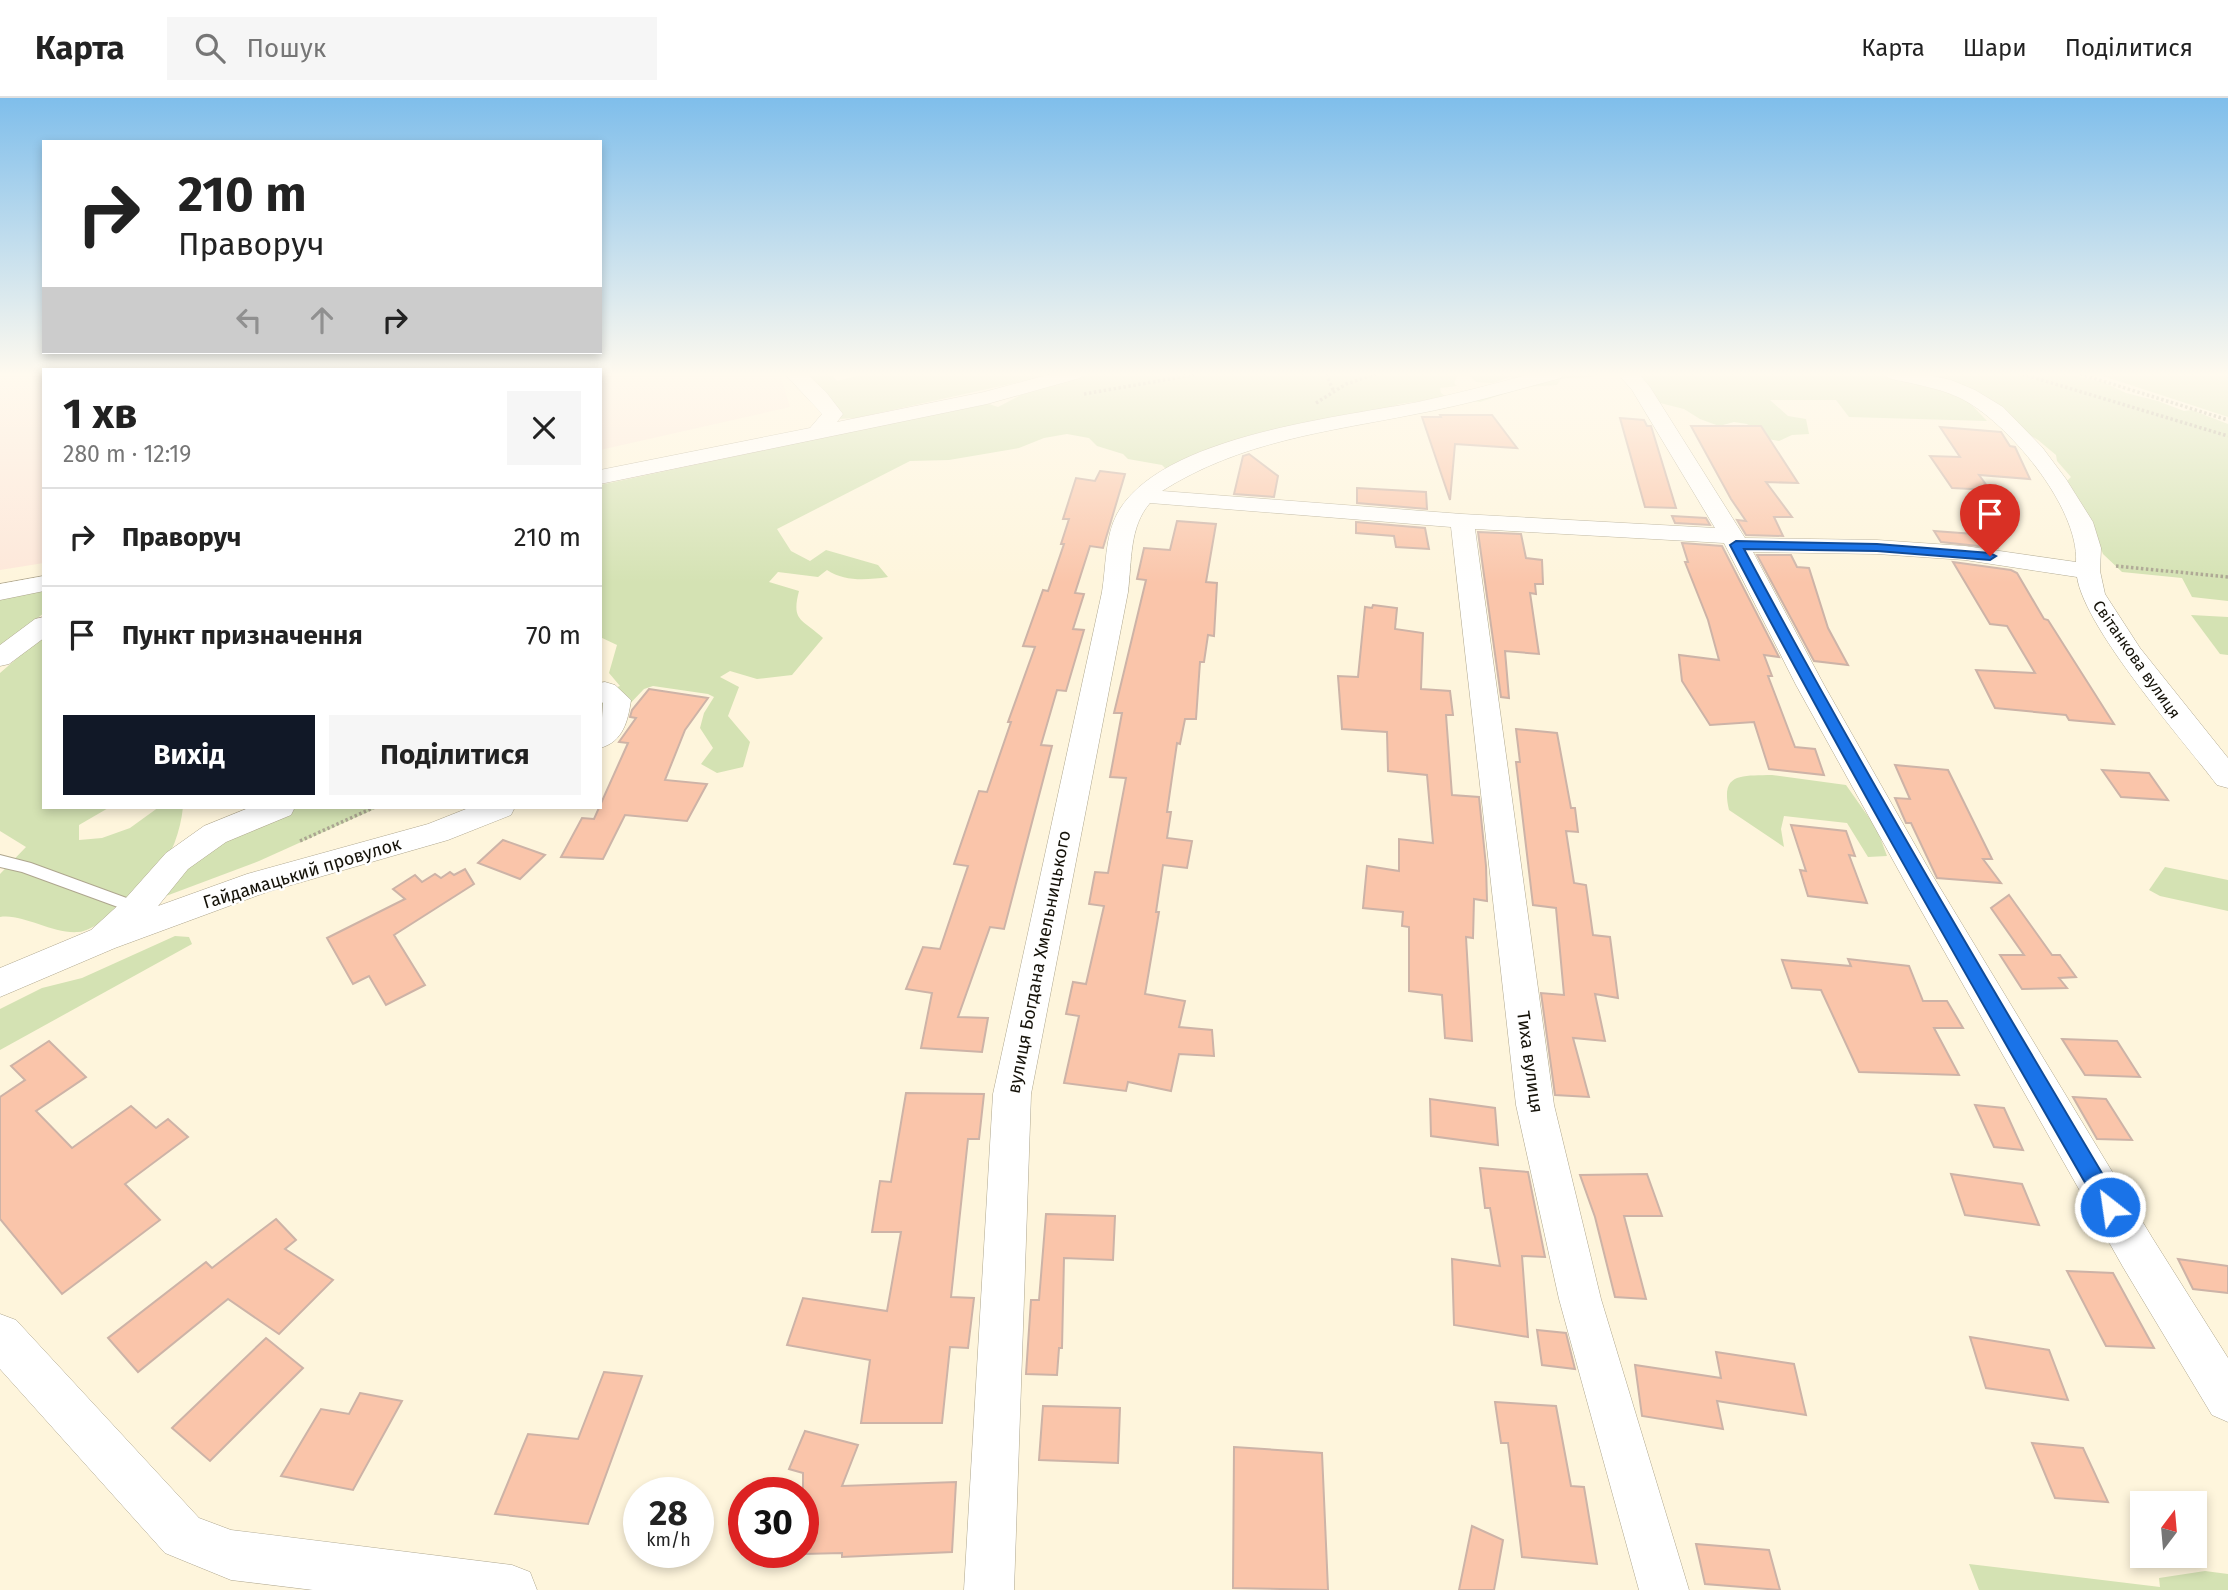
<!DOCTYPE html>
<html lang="uk">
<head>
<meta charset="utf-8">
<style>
  body { margin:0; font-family:"Fira Sans",sans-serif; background:#f6f6f6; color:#222; height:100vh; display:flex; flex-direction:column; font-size:26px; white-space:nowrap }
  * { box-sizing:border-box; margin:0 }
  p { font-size:23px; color:#767676 }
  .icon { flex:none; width:38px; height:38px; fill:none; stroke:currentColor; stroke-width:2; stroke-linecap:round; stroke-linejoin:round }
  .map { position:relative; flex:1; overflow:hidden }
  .side { position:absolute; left:42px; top:270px; width:560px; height:441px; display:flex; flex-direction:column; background:#fff; border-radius:0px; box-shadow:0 4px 10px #0003 }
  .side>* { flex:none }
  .banner { position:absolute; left:42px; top:42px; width:560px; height:214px; border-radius:0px; box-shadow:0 4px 10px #0003; background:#fff; color:#222; overflow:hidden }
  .needle { width:46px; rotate:16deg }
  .controls { position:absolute; left:2130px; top:1393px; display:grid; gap:14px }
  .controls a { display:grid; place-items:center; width:77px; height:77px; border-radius:0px; background:#fff; box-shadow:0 4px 10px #0003; font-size:35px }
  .speed { position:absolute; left:623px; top:1379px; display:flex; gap:14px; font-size:35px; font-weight:700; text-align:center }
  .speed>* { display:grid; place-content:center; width:91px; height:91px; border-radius:50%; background:#fff; box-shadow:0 4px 10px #0003; line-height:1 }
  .speed small { font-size:18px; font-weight:400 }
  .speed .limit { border:10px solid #d22; background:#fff; color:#111 }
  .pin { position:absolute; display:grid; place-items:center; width:60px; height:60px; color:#fff; margin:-72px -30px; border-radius:50% 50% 50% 0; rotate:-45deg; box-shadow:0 0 7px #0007 }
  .pin .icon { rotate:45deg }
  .me { position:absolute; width:77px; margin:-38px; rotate:330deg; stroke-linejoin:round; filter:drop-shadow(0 0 5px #0008) }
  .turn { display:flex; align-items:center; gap:24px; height:147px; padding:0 21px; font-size:32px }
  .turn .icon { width:91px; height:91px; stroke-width:2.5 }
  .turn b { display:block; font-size:49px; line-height:60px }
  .lanes { display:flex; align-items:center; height:66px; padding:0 21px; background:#0003; justify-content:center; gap:35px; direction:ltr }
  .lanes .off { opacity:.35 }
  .round { display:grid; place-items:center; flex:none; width:74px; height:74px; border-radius:0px; background:#f6f6f6 }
  .summary { display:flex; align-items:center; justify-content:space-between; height:119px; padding:0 21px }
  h1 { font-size:42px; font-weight:700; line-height:52px }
  .primary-button { display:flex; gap:14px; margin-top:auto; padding:14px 21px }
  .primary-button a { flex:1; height:80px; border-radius:0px; background:#111827; color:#fff; font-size:28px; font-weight:700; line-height:80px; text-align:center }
  .primary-button a+a { background:#f6f6f6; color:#222 }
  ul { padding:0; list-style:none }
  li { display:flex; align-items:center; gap:21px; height:98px; padding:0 21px; border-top:2px solid #e0e0e0 }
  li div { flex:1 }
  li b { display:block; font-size:26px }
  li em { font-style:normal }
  header { display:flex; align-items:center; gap:42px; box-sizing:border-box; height:98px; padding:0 35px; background:#fff; border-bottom:2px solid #e0e0e0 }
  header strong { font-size:33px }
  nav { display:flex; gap:38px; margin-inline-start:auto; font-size:24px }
  .search { width:490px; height:63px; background:#f6f6f6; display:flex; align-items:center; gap:18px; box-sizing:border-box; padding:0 24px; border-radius:0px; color:#767676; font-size:26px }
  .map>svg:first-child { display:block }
  .industrial { fill:#fde7d9 }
  .green { fill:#d4e2b3 }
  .building { fill:#fac5aa; stroke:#cdb3a7; stroke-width:2 }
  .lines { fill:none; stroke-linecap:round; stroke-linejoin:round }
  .lane-casing { stroke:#aea68e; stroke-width:2 }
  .street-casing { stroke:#aea68e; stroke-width:1 }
  .path { stroke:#aba591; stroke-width:3.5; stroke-dasharray:2.5 2.5; stroke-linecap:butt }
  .lane { fill:#fff; fill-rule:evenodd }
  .street { fill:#fff; fill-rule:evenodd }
  .route { fill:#1a73e8; stroke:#114b97; stroke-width:2 }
  .labels { text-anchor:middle; stroke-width:5; stroke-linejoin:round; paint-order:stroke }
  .far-street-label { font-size:16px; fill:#151209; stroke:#fff }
  .street-label { font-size:18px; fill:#151209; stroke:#fff }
</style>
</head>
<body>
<header>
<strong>Карта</strong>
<div class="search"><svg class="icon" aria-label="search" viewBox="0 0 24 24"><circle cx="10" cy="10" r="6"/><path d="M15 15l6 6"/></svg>Пошук</div>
<nav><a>Карта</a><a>Шари</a><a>Поділитися</a></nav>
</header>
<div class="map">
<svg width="2228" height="1492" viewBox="0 0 2228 1492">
  <rect width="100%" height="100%" fill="#fef5dc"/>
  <g class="industrial">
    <polygon points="0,276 44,276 44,465 0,472"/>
    <polygon points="600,276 780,276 790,309 600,352"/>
  </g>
  <g class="green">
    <polygon points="807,276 831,276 837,283 864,276 1055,276 856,320 838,321 799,281"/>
    <path d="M1087,276H1530L1540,282L1556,276H1600C1589,282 1575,278 1561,281L1557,287L1524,289L1480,304L1473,303L1518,285L1510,279L1493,285L1476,284L1468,276L1458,277L1454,285L1457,288L1440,290L1441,295L1445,298L1441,300L1400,306L1166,371L1162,367L1128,361L1123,356L1097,348L1089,340L1067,336L1044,340L1019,350L949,362L910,363L777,431L791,453L810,463L826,452L878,467L888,479C867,482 845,484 827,472L818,479L778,474L769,484L799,493C791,524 802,520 823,540L792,577L757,581L730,573L720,579L739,589L728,618L750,644L743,669L717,675L701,666L713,650L700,630L704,615L714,599L708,596L653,588L644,591L623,613L600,620V595L620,588L609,575L617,547L600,539V387L986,305L998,309L1021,297Z"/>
    <polygon points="1632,276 1884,276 1911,280 1967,302 1987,323 1849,319 1836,302 1770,302 1788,318 1806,321 1809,336 1792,337 1779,343 1768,341 1747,326 1734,324 1719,328 1700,321 1684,311 1656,304"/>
    <polygon points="1939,276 2067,276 2103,284 2126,295 2158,303 2184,313 2192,312 2228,326 2228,503 2192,499 2182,480 2122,474 2103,456 2091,425 2066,384 2071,379 2057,363 2056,357 2038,342 1941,281"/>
    <polygon points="2097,276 2228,276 2228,319"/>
    <polygon points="44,488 44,515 0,549 0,496"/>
    <polygon points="2191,517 2228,519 2228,557 2220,556"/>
    <path d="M44,537V709H110L79,727V742L102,740L130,730L159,709H183C178,759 147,800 103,823C96,827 86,834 78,834C52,836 22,815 0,819V776L26,749L0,733V575Z"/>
    <path d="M1772,677L1846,687L1877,731L1887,758L1868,759L1847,725L1784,718L1781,731L1784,749L1729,712C1720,674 1742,678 1772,677Z"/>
    <polygon points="295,709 379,709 259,763 158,801 177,774 252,727"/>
    <polygon points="2165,769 2228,782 2228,813 2160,798 2149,792"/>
    <polygon points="175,838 189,839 192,846 0,952 0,911 42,890 82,880"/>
    <polygon points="1969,1466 2160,1489 2159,1480 2205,1473 2228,1476 2228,1492 1979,1492"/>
  </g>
  <g class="building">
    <polygon points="1440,317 1492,317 1517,350 1455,346 1450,402 1422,319 1441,319"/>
    <polygon points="1620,320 1644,322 1647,328 1651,328 1676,410 1645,409"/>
    <polygon points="1691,328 1761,328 1798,385 1766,384 1792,419 1774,419 1783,438 1746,437 1737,422 1746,423 1731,401"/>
    <polygon points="1940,329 2001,334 2010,348 2015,349 2030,381 1979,377 1990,392 1952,390 1930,358 1960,359"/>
    <polygon points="1249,356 1278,378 1274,399 1234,396 1243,358"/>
    <polygon points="1100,373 1125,376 1103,450 1090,448 1075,495 1084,496 1073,531 1084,532 1066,593 1057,592 1041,647 1052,648 1004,831 990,829 958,919 988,920 982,954 921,950 932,895 906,891 923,849 940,851 968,768 954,766 979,693 987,694 1011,624 1008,624 1035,549 1023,548 1043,492 1048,493 1064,446 1061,446 1069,421 1063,421 1076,380 1095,383"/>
    <polygon points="1357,390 1426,394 1427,411 1357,405"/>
    <polygon points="1672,418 1706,420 1710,427 1675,425"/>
    <polygon points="1177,423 1216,426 1206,484 1217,485 1214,538 1208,537 1204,564 1200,564 1196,621 1185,621 1180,646 1177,645 1167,714 1171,714 1167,740 1192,743 1187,770 1163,767 1156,814 1159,814 1145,896 1185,903 1179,929 1212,932 1214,958 1179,956 1171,993 1128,984 1126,993 1064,985 1079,918 1066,916 1073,884 1086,886 1104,808 1089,806 1095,774 1108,775 1126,680 1110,679 1122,615 1114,615 1146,482 1137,481 1144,450 1170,452"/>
    <polygon points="1356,424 1425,430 1429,451 1396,449 1394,438 1356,435"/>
    <polygon points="1934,433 1988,437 1997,450 1941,444"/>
    <polygon points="1478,434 1521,436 1526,460 1542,462 1543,486 1535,486 1536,496 1530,495 1539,556 1505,553 1509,600 1501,599"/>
    <polygon points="1682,445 1722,448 1779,559 1764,557 1772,578 1768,578 1795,649 1815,651 1824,677 1769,671 1754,624 1710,627 1682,583 1679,557 1719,562 1708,522 1685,464 1688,464"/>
    <polygon points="1757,457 1791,457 1797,469 1809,470 1828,530 1848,567 1814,563"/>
    <polygon points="1953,464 2011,472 2017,475 2044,521 2048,522 2114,626 2069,622 2066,617 1995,610 1976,572 2035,575 2007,528 1990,526"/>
    <polygon points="1373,507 1397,510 1395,531 1423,535 1421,591 1450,593 1453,617 1446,617 1452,697 1479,699 1486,768 1487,803 1474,801 1473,840 1466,839 1472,943 1445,940 1442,897 1409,893 1409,829 1402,828 1403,814 1363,810 1367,768 1399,773 1399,741 1433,745 1427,677 1388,673 1387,634 1342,631 1338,578 1358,579 1365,509 1372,510"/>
    <polygon points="649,591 708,600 685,632 665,682 707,686 687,723 625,717 603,761 561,759 582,720 594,721 628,645 619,644 636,620 630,619 632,612"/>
    <polygon points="1516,631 1557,635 1571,710 1575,710 1578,734 1566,733 1574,785 1586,787 1593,837 1610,839 1618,900 1595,896 1605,943 1573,940 1589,999 1555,997 1541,895 1564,897 1556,810 1533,807 1516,664 1520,664"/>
    <polygon points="1895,667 1948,672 1992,761 1983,761 2001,785 1937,780 1911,725 1906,725 1895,700 1910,701"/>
    <polygon points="2102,672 2149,675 2168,702 2121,699"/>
    <polygon points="1791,727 1846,733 1855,758 1849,757 1867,805 1808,798 1800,772 1806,773"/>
    <polygon points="503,742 545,757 520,781 478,765"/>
    <polygon points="465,771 474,786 394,837 425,887 386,907 369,878 353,886 327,840 405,801 393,791 415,777 422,784 435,776 441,780 450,774 454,777"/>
    <polygon points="2009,797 2052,857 2060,857 2076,879 2059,880 2067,890 2022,891 2000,857 2024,857 1991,810"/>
    <polygon points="1848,861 1909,868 1923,903 1947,903 1963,930 1934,930 1959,977 1859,974 1821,892 1792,890 1782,862 1851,868"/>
    <polygon points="2062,941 2117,943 2140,979 2085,977"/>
    <polygon points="49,943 86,979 36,1013 72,1050 131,1008 156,1030 168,1021 188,1039 125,1086 160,1122 62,1196 0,1121 0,999 25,982 11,968"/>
    <polygon points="906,995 984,996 979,1041 968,1041 951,1199 974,1200 968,1250 950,1249 942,1325 861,1325 870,1262 787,1247 803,1200 887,1213 901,1134 872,1134 880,1083 891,1084"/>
    <polygon points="2073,999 2106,1001 2132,1042 2097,1041"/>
    <polygon points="1430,1001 1495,1010 1498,1047 1431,1038"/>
    <polygon points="1975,1007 2004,1010 2023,1052 1994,1049"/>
    <polygon points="1480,1070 1528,1074 1545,1159 1522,1158 1528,1239 1454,1227 1452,1161 1500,1168 1490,1110 1485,1110"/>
    <polygon points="1647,1076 1662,1118 1624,1118 1646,1201 1615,1199 1595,1119 1580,1077"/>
    <polygon points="1951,1076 2022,1086 2039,1127 1965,1117"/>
    <polygon points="1046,1116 1115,1118 1113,1162 1064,1160 1062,1250 1059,1250 1057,1277 1026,1276 1031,1202 1039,1202"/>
    <polygon points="276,1121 296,1142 285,1151 333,1182 279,1236 228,1201 138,1274 108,1240 206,1164 212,1170"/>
    <polygon points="2178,1161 2228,1168 2228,1195 2193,1191"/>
    <polygon points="2067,1173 2113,1175 2154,1250 2106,1248"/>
    <polygon points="1537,1232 1566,1235 1575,1271 1542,1267"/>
    <polygon points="1970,1239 2049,1252 2068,1302 1986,1290"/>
    <polygon points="266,1240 303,1270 210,1363 172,1330"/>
    <polygon points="1716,1254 1794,1266 1806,1317 1717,1303 1723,1331 1642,1318 1635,1267 1721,1280"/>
    <polygon points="604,1274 642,1278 588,1426 495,1416 528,1336 578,1341"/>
    <polygon points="360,1295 402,1303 353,1392 281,1378 321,1311 349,1316"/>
    <polygon points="1495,1304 1556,1308 1571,1388 1584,1389 1597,1466 1522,1459 1508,1345 1501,1345"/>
    <polygon points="1043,1308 1120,1310 1118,1365 1039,1362"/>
    <polygon points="805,1333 858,1347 842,1388 956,1384 952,1454 842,1459 842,1455 803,1456 803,1375 789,1371"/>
    <polygon points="2032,1345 2083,1350 2108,1404 2055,1400"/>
    <polygon points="1234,1349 1322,1355 1328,1492 1233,1490"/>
    <polygon points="1472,1428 1503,1442 1494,1492 1459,1492"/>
    <polygon points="1696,1446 1769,1452 1780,1492 1705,1486"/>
  </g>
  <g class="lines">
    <defs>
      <polygon id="lane" points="0,757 31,765 143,806 145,810 143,814 137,816 22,774 0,769"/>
      <g id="street">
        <polygon points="785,276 807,276 826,294 843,316 837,324 984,294 1051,276 1083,276 1080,280 987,306 600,386 600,372 810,330 822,316"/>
        <path d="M1531,276H1564L1561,280C1513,293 1465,307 1416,316C1326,334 1241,343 1162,393L1462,416L1715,430L1632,292L1618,276H1639L1650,289L1745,440L1877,442L1965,448L2076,464C2079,409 2007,323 1960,300C1937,289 1912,286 1888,280L1885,276H1924L1951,282L1975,292L2003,309L2042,349L2066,381L2093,424L2101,450L2100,473L2105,496L2140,550L2228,660V690L2217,687C2182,641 2085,531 2077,479L1965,462L1877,456L1753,454L1824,587L1931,775L2153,1141L2228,1260V1324L2212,1317L2123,1169L1909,791L1796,587L1724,445L1475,431L1554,1007L1601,1201L1689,1492H1639L1559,1201L1516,1007L1451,429L1150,405C1129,429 1132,463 1128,494L1031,996L1014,1492H964L993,996L1102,494C1106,470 1105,438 1117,416C1159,338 1336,320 1418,304C1456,296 1494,286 1531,276Z"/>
        <polygon points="44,478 44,493 0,502 0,486"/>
        <polygon points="44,519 44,540 9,566 0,568 0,547 35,521"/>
        <path d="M605,584L615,587L631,602C628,623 623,644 600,650L603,605L600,603V585Z"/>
        <polygon points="251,709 295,709 291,717 226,744 188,771 158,808 247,776 428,726 471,709 515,709 511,717 448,742 267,794 115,850 0,899 0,870 91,832 125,801 166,755 204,728"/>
        <polygon points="0,1216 16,1222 199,1420 231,1432 512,1467 530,1474 537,1492 313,1492 231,1482 182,1462 165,1455 0,1271"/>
      </g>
    </defs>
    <use href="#lane" class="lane-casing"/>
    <use href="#street" class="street-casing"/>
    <g class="path">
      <polyline points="1326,276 1334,294"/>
      <polyline points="2022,276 2228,338"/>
      <polyline points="2080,276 2228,322"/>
      <polyline points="1084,296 1198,276"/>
      <polyline points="1316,305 1346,286 1376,276"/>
      <polyline points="2116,468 2228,479"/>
      <polyline points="300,743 375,709"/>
    </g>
    <use href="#lane" class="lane"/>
    <use href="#street" class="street"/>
  </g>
  <linearGradient id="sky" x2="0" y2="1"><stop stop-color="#7fbeeb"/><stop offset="0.57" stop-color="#fffaef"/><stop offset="1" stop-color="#fffaef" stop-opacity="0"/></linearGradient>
  <rect width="2228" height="485" fill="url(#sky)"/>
  <path class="route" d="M1736,443L1877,446L1990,455L1996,458L1990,462L1877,453L1744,451C1862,672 1990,887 2118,1102L2121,1109L2118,1116L2110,1118L2103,1116C1976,894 1848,673 1730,447Z"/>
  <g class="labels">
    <g class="far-street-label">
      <text transform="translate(2137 561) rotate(55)" y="6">Світанкова вулиця</text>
    </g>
    <g class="street-label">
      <text transform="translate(302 775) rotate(-17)" y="6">Гайдамацький провулок</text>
      <text transform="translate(1039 864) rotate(-79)" y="6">вулиця Богдана Хмельницького</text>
      <text transform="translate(1530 964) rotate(82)" y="6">Тиха вулиця</text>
    </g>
  </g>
</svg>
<div class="controls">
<a><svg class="needle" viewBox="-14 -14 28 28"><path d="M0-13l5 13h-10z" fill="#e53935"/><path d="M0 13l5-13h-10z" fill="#767676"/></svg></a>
</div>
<div class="speed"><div>28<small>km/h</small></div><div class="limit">30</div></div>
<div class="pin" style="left:1990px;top:458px;background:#d93025"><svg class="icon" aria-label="arrive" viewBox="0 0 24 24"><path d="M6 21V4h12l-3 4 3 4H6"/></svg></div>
<svg class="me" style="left:2110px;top:1109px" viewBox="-20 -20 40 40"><circle r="17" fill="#1a73e8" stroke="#fff" stroke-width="3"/><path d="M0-11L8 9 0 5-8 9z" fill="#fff"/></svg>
<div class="banner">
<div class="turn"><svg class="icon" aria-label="right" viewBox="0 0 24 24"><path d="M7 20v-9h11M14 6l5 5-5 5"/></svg><div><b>210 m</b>Праворуч</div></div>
<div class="lanes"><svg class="icon off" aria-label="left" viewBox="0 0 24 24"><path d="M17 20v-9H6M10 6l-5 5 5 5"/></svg><svg class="icon off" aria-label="ahead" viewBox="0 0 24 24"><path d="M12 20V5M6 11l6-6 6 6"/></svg><svg class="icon" aria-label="right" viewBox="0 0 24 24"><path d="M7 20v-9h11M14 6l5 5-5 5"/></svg></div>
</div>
<section class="side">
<div class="summary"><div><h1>1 хв</h1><p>280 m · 12:19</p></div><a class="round"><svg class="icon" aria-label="close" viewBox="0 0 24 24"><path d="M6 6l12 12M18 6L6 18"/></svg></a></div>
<ul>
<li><svg class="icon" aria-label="right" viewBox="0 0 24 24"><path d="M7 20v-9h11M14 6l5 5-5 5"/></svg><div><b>Праворуч</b></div><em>210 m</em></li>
<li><svg class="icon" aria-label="arrive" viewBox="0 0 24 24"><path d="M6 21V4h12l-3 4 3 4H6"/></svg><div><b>Пункт призначення</b></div><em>70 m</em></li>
</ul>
<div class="primary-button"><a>Вихід</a><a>Поділитися</a></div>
</section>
</div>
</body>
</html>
